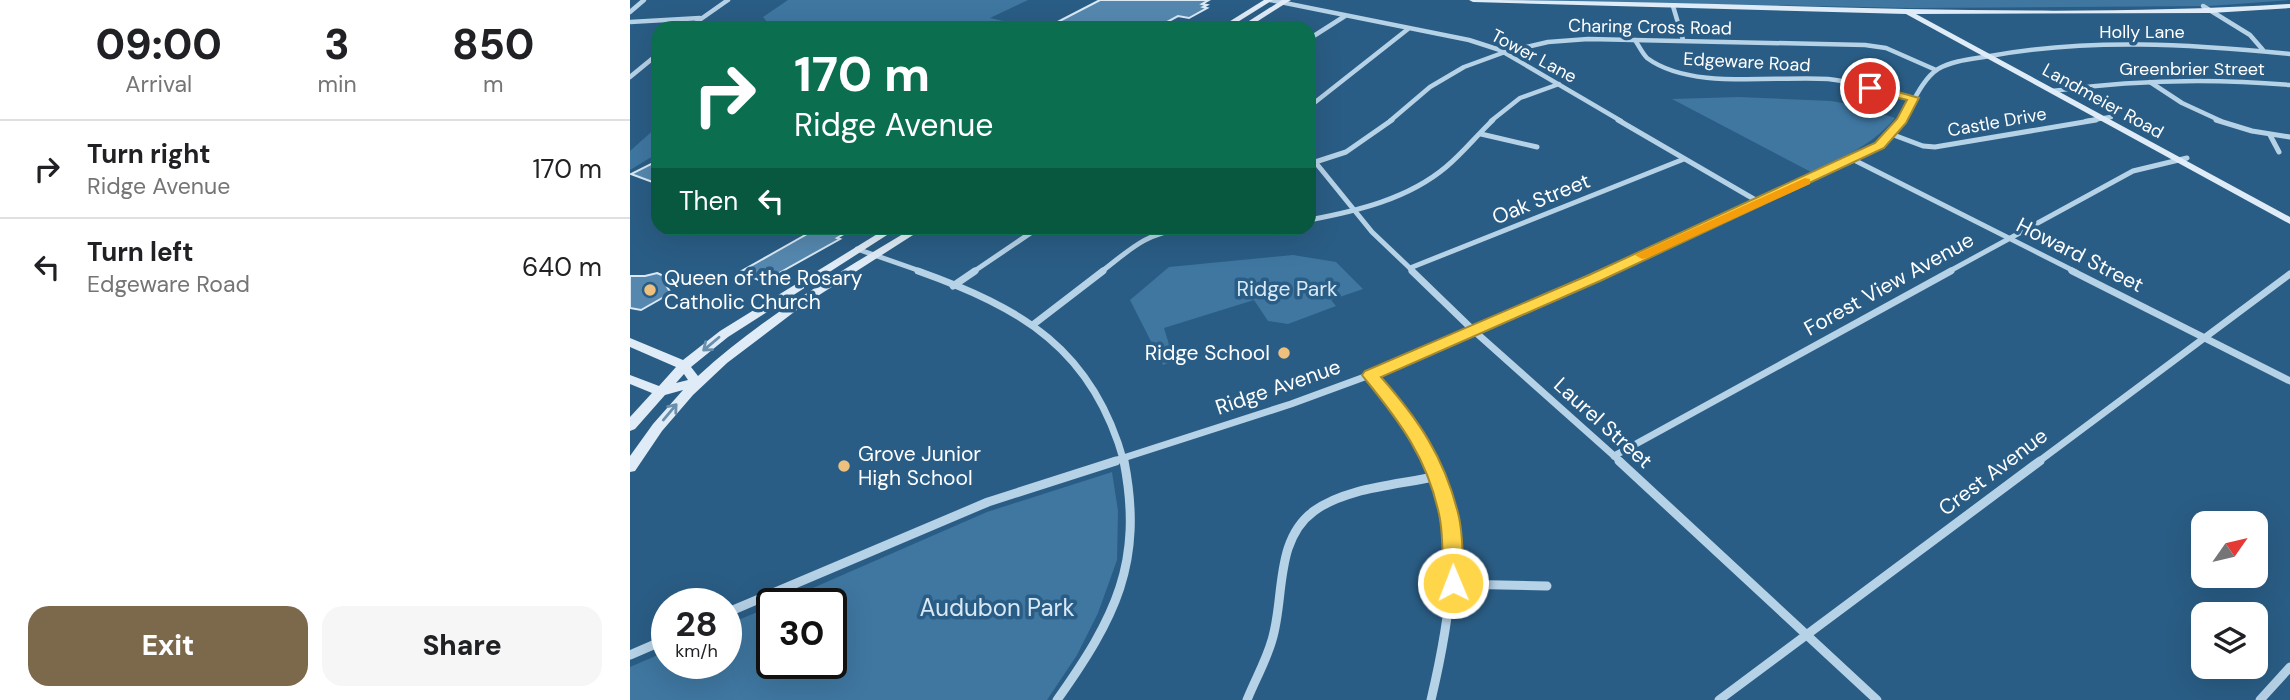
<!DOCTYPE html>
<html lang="en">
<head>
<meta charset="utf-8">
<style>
  body { margin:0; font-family:"DM Sans",sans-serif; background:#f6f6f6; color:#202124; height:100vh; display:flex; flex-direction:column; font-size:26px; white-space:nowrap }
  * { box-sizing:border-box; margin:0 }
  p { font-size:23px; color:#757577 }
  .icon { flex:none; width:38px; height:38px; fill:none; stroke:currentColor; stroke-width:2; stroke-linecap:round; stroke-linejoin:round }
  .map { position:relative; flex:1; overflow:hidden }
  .panel { display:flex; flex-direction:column; background:#fff; width:630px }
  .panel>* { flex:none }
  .guide { position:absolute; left:21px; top:21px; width:665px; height:214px; border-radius:21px; box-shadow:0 7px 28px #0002; background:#0b6e4f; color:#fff; overflow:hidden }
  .needle { width:46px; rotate:56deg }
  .fabs { position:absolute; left:1561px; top:511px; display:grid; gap:14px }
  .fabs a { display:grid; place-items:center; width:77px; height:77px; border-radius:14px; background:#fff; box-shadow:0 7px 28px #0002; font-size:35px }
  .speed { position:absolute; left:21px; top:588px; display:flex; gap:14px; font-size:35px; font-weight:700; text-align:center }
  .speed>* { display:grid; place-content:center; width:91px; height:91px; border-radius:50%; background:#fff; box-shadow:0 7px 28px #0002; line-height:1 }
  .speed small { font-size:18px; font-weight:400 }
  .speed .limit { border:4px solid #111; border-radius:10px; background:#fff; color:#111 }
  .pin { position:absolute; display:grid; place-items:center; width:60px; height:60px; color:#fff; margin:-30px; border:4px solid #fff; border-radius:50%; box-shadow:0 2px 7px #0007 }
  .me { position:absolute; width:77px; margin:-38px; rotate:359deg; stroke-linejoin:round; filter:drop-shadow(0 0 5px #0008) }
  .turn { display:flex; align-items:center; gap:24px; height:147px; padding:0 28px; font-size:32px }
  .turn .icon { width:91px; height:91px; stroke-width:2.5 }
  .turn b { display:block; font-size:49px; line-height:60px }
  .then { display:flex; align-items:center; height:66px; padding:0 28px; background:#0003; gap:14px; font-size:26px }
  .eta { display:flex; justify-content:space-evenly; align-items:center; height:119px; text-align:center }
  .eta b { font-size:42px; font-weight:800; line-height:49px }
  .primary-button { display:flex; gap:14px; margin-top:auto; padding:14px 28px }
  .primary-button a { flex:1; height:80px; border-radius:21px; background:#7c694c; color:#fff; font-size:28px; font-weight:800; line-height:80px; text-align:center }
  .primary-button a+a { background:#f6f6f6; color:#202124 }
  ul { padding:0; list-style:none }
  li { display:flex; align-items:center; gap:21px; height:98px; padding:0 28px; border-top:2px solid #e0e0e0 }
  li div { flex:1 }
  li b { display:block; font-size:26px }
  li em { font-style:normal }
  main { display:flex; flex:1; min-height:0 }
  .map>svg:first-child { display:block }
  .green { fill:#3f77a1 }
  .building { fill:#5688af; stroke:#d9e9f6; stroke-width:2 }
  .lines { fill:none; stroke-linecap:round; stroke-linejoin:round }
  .street-far3 { stroke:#b6d2e7; stroke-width:4.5 }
  .street-far2 { stroke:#b6d2e7; stroke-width:5 }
  .street-far1 { stroke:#b6d2e7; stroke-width:7 }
  .street { stroke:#b6d2e7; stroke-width:9 }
  .secondary { fill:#dfecf7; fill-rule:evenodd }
  .oneway { stroke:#698fad }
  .route { fill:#ffd54a; stroke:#a68a30; stroke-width:2 }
  .slow { fill:#f59e0b }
  .poi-dot { fill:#edc07d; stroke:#2a5d85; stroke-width:2.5 }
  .labels { text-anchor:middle; stroke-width:7; stroke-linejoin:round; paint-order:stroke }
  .far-street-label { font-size:18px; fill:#fff; stroke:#2a5d85 }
  .street-label { font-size:21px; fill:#fff; stroke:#2a5d85 }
  .poi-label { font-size:21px; fill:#fff; stroke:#2a5d85; text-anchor:start }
  .park-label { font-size:21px; fill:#d9e9f6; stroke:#2a5d85 }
  .near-park-label { font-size:24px; fill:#d9e9f6; stroke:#2a5d85 }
</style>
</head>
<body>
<main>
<section class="panel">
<div class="eta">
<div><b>09:00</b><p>Arrival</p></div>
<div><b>3</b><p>min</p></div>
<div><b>850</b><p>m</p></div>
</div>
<ul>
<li><svg class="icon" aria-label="right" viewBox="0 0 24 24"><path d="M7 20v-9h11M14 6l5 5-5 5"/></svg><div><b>Turn right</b><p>Ridge Avenue</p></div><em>170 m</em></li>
<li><svg class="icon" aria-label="left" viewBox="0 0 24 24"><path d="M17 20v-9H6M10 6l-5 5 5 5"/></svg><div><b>Turn left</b><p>Edgeware Road</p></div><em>640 m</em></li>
</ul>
<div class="primary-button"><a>Exit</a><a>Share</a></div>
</section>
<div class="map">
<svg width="1660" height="700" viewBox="0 0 1660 700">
  <rect width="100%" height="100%" fill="#2a5d85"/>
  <g class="green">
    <polygon points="158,0 398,0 360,18 394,26 391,28 124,28 139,24 133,17"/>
    <polygon points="883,0 1660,0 1579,6 1280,8"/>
    <path d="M1109,97L1201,101L1224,105L1265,118C1240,147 1215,156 1181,172L1042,99Z"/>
    <polygon points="28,126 28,153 0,170 0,151"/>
    <polygon points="663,255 706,262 733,289 701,300 706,306 658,324 638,321 624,300 534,328 544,361 533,365 500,300 539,267"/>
    <polygon points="482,472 488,511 487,560 468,613 447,655 417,700 0,700 0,667 37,651 37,663 96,663 96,625 142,606 142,663 201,663 201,604 146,604 357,512"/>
  </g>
  <g class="building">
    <polygon points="470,0 579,0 572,4 577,5 573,7 577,8 559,18 548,16 526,28 416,28"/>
    <polygon points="23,163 28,165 28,184 1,174"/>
    <polygon points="161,228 224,228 207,238 210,239 133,282 110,272 177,234"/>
    <polygon points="27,273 45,281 37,287 41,293 11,310 0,308 0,276 15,276"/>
  </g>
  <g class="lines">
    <g class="street-far3">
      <polyline points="640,0 839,40 870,50 991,121"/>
      <polyline points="1043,6 1053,40"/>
      <polyline points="1573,6 1620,35 1633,50"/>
      <polyline points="0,12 14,0"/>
      <polyline points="0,22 70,18"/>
      <polyline points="58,28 98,0"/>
      <polyline points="679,39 715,16"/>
      <path d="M1005,40C1009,46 1012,53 1017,58C1062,91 1145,75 1198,79C1227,82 1255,91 1283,98"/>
      <polyline points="0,77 28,54"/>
      <polyline points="1520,82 1552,103 1591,121"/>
      <path d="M1422,91C1501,80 1581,78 1660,85"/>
      <polyline points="679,107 778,29"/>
      <polyline points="760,121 800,87 834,67 875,52 918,42 958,39 1235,45 1256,48 1306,70"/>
      <polyline points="861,121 890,98 929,84"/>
      <path d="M1272,121C1282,105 1292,79 1308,69C1324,60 1343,59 1360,56C1458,38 1561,44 1660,54"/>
      <polyline points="1456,121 1481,117"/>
    </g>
    <g class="street-far2">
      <polyline points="988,120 1129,202"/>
      <polyline points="1586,120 1622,131 1660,137"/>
      <polyline points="851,134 907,147"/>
      <polyline points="1261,134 1293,146 1305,147 1466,120"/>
      <polyline points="1640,135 1649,152"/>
      <polyline points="1224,160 1446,272"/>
      <polyline points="686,163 742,232 784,272"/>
      <polyline points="679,164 716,152 762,120"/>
      <path d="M679,220C727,211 778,199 816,167C833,153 847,135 863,120"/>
      <polyline points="227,249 293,272"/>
      <polyline points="780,268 1054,159"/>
      <polyline points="343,272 408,228"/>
      <path d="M471,272C501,249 514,234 554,228"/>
      <polyline points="971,272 1224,160 1249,146 1273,120"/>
      <polyline points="1318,272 1503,171 1557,158"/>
    </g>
    <g class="street-far1">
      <path d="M288,271C392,308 463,349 494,462"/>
      <polyline points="782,271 843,330 991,462"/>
      <polyline points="1442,271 1660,381"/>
      <polyline points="323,286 345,271"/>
      <polyline points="404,324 473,271"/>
      <polyline points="740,375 780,422 803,462"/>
      <polyline points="984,456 1321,271"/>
      <polyline points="481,462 661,404 740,375 975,271"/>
      <polyline points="1408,462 1660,274"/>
    </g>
    <g class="street">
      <polyline points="989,461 1247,700"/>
      <polyline points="823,584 917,586"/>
      <polyline points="96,613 358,502 486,461"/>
      <polyline points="0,655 37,639"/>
      <path d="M427,700C485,618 514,563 494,461"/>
      <path d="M617,700C625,680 636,661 642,640C655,598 644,540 684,511C717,487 769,485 808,476"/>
      <path d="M801,700C820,619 834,540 802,461"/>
      <polyline points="1089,700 1410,461"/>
      <polyline points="1630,700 1660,667"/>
    </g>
    <g class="secondary">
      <polygon points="634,0 643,0 598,28 589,28"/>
      <polygon points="652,0 661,0 617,28 608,28"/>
      <path d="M839,0C1113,0 1387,21 1660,4V8L1581,13L1286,14L1660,217V224L1276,14L843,2Z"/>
      <path d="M257,228H268L98,337L61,367L68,376C132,317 208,273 283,228H294L172,306L97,363L63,395L32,431L5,471L0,472V456L23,424L53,390L35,395L5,429L0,431V417L22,393L0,384V375L29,386L46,367L0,347V338L53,360L90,331ZM54,374L58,380L46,383Z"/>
    </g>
  </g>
  <defs><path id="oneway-shaft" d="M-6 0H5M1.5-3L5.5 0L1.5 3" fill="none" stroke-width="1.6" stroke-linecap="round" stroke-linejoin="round" transform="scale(1.75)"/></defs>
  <g class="oneway">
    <use href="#oneway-shaft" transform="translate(81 344) rotate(140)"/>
    <use href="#oneway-shaft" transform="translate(40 412) rotate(-50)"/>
  </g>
  <path class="route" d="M1240,84L1289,98L1276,123L1254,148L970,281L751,377C789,420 814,457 828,513C834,535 832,561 834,583L831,590L823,592L816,590L813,583C812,561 814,536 809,514C797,458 770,422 735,379L732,375L735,371L959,275L1245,143L1267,119L1277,100L1236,90V85Z"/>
  <polygon class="slow" points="1175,178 1180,179 1180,184 1017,258 1012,259 1005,255"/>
  <g class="poi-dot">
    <circle cx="20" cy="290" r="7"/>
    <circle cx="654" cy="353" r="7"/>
    <circle cx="214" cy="466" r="7"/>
  </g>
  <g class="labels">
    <g class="far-street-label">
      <text transform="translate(1020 27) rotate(1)" y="6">Charing Cross Road</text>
      <text x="1512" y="38">Holly Lane</text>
      <text transform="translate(904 56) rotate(28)" y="6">Tower Lane</text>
      <text transform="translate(1117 62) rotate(3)" y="6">Edgeware Road</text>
      <text x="1562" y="75">Greenbrier Street</text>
      <text transform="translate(1473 101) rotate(29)" y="6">Landmeier Road</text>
      <text transform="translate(1367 122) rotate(-10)" y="6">Castle Drive</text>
    </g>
    <g class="street-label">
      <text transform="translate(911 199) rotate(-22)" y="7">Oak Street</text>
      <text transform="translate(1450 255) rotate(27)" y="7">Howard Street</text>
      <text transform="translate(1259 284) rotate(-29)" y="7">Forest View Avenue</text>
      <text transform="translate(648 387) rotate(-19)" y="7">Ridge Avenue</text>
      <text transform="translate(973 423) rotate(42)" y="7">Laurel Street</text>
      <text transform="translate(1363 472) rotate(-37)" y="7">Crest Avenue</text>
    </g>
    <g class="poi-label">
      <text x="34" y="285">Queen of the Rosary<tspan x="34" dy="24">Catholic Church</tspan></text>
      <text x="640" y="360" text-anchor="end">Ridge School</text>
      <text x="228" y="461">Grove Junior<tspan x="228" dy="24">High School</tspan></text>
    </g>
    <g class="park-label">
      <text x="657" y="296">Ridge Park</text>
    </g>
    <g class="near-park-label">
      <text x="367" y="616">Audubon Park</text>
    </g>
  </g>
</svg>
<div class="fabs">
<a><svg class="needle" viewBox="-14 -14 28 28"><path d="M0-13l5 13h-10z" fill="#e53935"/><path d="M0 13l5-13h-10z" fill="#757577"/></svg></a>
<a><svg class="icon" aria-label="layers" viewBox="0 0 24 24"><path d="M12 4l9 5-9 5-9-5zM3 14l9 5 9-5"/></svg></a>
</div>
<div class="speed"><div>28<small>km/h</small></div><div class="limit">30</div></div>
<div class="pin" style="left:1240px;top:88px;background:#d93025"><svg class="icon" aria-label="arrive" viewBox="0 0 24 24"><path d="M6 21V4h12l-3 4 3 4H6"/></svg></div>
<svg class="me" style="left:823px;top:583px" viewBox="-20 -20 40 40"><circle r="17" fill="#ffd54a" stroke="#fff" stroke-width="3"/><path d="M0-11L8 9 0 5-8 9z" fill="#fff"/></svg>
<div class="guide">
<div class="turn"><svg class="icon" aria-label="right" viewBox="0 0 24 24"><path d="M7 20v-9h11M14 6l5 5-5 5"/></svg><div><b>170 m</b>Ridge Avenue</div></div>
<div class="then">Then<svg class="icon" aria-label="left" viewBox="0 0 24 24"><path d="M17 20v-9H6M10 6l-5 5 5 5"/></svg></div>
</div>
</div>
</main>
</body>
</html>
